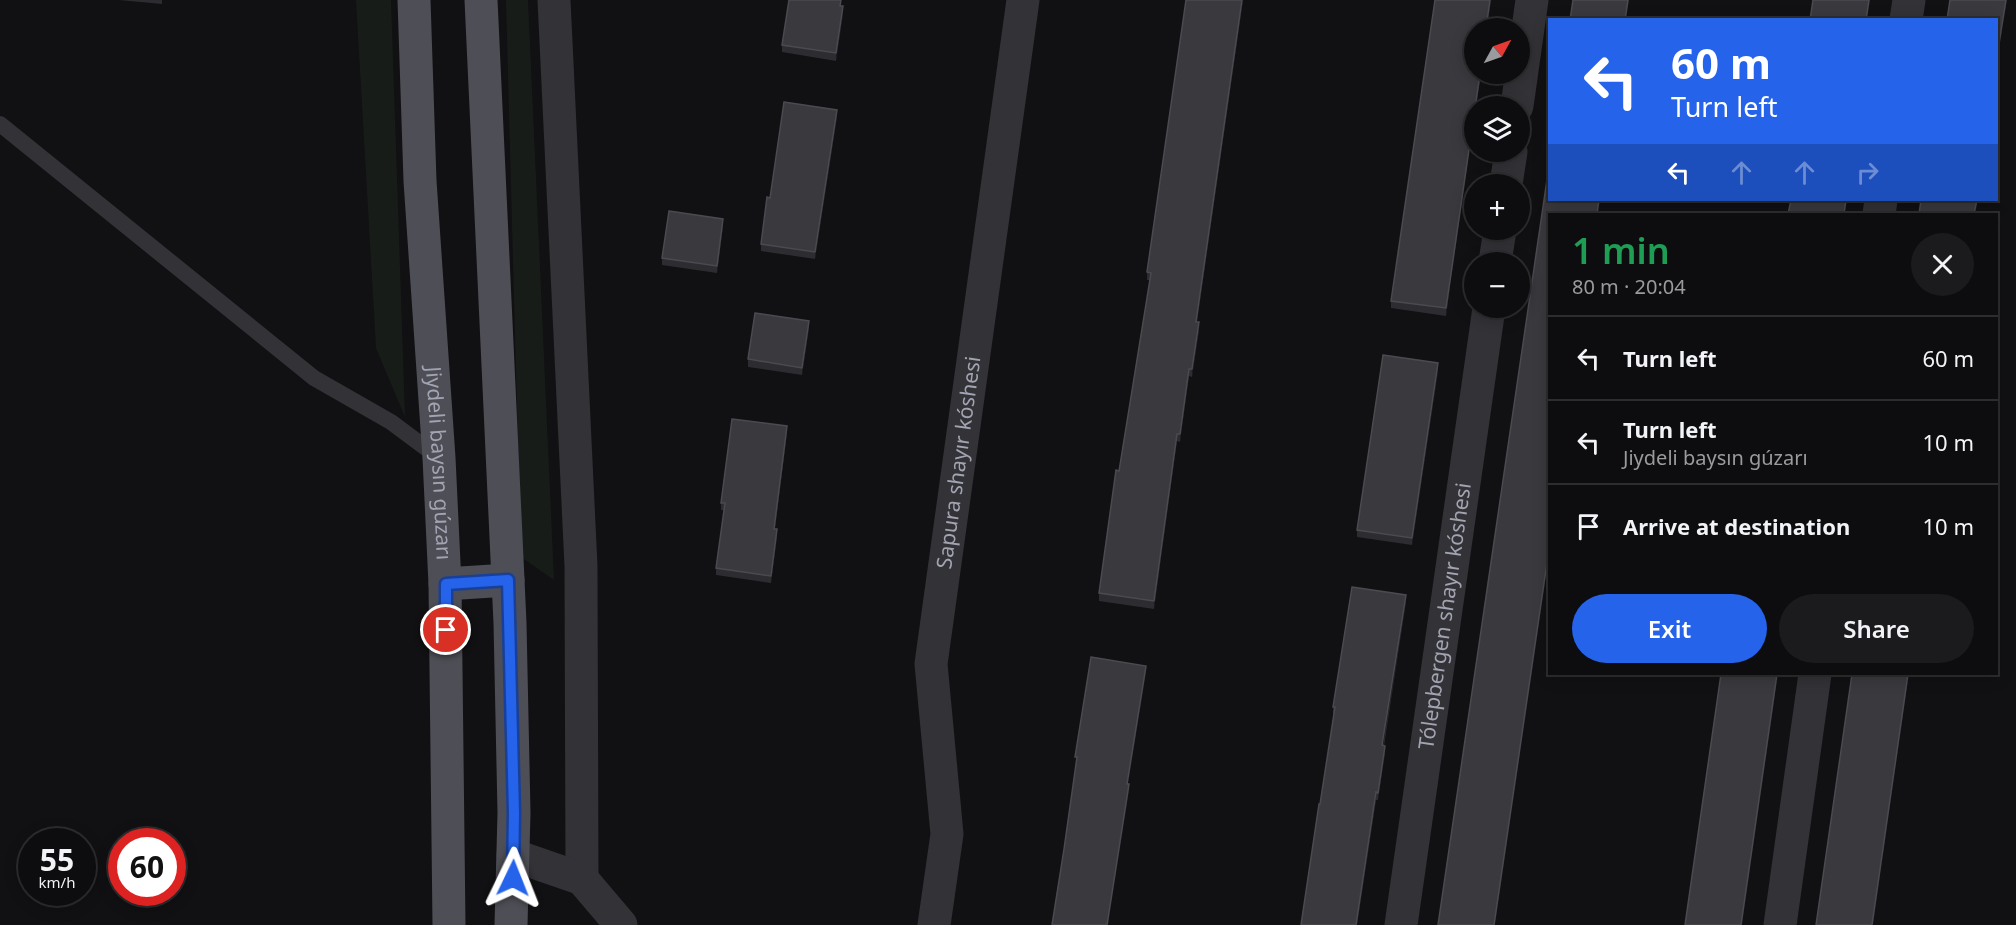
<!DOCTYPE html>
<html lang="en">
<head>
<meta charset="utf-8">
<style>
  body { margin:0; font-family:"Noto Sans",sans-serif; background:#1b1a1c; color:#f1f3f6; height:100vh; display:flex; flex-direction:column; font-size:22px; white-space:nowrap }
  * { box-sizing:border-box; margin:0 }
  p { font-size:20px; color:#9a9b9e }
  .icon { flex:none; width:33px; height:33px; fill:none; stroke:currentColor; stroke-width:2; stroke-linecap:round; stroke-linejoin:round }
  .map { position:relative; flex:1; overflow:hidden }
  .drawer { position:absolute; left:1548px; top:213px; width:450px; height:462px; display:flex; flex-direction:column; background:#0d0c0e; border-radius:0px; box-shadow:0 3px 15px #0003,0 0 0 2px #2d2c2e }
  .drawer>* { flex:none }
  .hud { position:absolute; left:1548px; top:18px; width:450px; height:183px; border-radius:0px; box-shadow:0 3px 15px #0003,0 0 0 2px #2d2c2e; background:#2563eb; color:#fff; overflow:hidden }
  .needle { width:39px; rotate:50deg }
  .buttons { position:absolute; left:1464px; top:18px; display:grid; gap:12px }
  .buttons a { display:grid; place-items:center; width:66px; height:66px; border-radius:50%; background:#0d0c0e; box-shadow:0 3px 15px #0003,0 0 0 2px #2d2c2e; font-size:30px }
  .speed { position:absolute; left:18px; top:828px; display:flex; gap:12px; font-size:30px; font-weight:700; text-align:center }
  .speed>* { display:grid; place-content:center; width:78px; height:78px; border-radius:50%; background:#0d0c0e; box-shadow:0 3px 15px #0003,0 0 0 2px #2d2c2e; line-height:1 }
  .speed small { font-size:15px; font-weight:400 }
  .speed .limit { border:9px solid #d22; background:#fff; color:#111 }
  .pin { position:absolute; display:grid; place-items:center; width:51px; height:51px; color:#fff; margin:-26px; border:3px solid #fff; border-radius:50%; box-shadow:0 2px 6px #0007 }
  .me { position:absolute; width:66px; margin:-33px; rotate:2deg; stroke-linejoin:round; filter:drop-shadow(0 0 4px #0008) }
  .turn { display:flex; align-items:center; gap:21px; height:126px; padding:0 24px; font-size:27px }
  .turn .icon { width:78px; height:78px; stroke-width:2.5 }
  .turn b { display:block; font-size:42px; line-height:51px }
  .lanes { display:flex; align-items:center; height:57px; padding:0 24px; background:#0003; justify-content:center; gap:30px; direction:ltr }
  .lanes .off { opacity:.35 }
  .round { display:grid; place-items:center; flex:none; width:63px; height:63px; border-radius:32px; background:#1b1a1c }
  .headline { display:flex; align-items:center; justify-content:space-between; height:102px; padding:0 24px }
  h1 { font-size:36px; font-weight:600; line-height:45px; color:#1e9e55 }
  .button { display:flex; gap:12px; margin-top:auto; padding:12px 24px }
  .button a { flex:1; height:69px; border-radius:36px; background:#2563eb; color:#fff; font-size:24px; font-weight:600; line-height:69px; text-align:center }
  .button a+a { background:#1b1a1c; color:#f1f3f6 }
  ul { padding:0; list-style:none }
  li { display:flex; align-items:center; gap:18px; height:84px; padding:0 24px; border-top:2px solid #2d2c2e }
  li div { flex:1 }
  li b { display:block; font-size:22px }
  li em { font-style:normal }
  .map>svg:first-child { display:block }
  .green { fill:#171c19 }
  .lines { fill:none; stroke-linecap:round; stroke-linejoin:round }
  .lane { stroke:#323237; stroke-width:16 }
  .street { stroke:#323237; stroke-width:33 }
  .primary { stroke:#4e4e56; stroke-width:33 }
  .wall { fill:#2d2c30 }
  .shaded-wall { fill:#1c1b1e }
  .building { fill:#39393e; stroke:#4a4a50; stroke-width:1.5 }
  .route-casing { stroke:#184099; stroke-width:15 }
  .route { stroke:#2563eb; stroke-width:10 }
  .labels { text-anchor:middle; stroke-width:6; stroke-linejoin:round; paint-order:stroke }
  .street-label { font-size:21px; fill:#a2a4b2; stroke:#0c0b0d }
</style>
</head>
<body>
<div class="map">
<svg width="2016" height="925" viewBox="0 0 2016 925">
  <rect width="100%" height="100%" fill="#111012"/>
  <g class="green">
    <polygon points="356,0 391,0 405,417 376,348"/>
    <polygon points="506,0 528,0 554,580 521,557"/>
  </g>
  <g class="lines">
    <polyline class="lane" points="0,124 314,378 391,422 438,457"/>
    <g class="street">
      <polyline points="554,0 581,566 582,879"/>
      <polyline points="1906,20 1909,0"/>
      <polyline points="1517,106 1532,0"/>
      <polyline points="1506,184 1511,152"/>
      <polyline points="1879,214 1881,200"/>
      <polyline points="1495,262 1500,230"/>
      <polyline points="513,855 582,879 621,925"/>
      <path id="s1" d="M934,925L947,834L931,664L1023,0"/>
      <path id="s2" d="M1401,925L1489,308"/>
      <polyline points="1780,925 1815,674"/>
    </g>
    <g class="primary">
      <path id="s3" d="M414,0L420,181L439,458L445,584L449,925"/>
      <polyline points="481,0 510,623 514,813 511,925"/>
      <polyline points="445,584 508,580"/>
    </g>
  </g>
  <g class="wall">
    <polygon points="119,0 162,0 162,4"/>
    <polygon points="1186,0 1243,0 1197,322 1199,330 1192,377 1189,376 1180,442 1177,441 1154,609 1099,601 1099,593 1150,280 1147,280 1147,272"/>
    <polygon points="1435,0 1491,0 1487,28 1474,28 1481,74 1476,106 1474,106 1446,316 1391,308 1391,301"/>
    <polygon points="841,6 843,14 836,61 782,52 782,45"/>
    <polygon points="837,117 815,259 761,251 761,244 770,198"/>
    <polygon points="723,227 717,273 662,265 662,258"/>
    <polygon points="809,328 802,375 748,367 748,359"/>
    <polygon points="1438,371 1412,545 1357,537 1357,530"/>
    <polygon points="787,433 775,529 777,537 771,583 716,575 716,568 724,510 721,510 721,503"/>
    <polygon points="1406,602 1384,746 1385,753 1378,800 1376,800 1357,925 1301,925 1320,804 1334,714 1333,714 1333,707"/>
  </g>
  <g class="shaded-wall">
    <polygon points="1242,0 1243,0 1196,329 1196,322"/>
    <polygon points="1490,0 1491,0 1487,28 1486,28"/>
    <polygon points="1628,0 1629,0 1626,20 1625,20"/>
    <polygon points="1869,0 1870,0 1867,20 1866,20"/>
    <polygon points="2006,0 2007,0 1996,70 1996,62"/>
    <polygon points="843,6 843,14 836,61 836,53"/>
    <polygon points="1480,74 1481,74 1476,106 1475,106"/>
    <polygon points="837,110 837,117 815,259 815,252"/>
    <polygon points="1474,110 1474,117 1446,316 1446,308"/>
    <polygon points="723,219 723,227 717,273 717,266"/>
    <polygon points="809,321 809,328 802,375 802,368"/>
    <polygon points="1199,322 1199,330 1192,377 1192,369"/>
    <polygon points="1438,363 1438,371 1412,545 1412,538"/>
    <polygon points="1189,369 1189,376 1180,442 1180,434"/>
    <polygon points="787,426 787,433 774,536 774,529"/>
    <polygon points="1177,434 1177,441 1154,609 1154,601"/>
    <polygon points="777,529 777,537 771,583 771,576"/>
    <polygon points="1550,542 1550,549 1495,925 1494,925"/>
    <polygon points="1406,595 1406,602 1382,753 1382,745"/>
    <polygon points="1146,666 1146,673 1127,791 1127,784"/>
    <polygon points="1777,674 1778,674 1742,925 1741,925"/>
    <polygon points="1908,674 1909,674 1873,925 1872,925"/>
    <polygon points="1385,746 1385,753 1378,800 1378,793"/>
    <polygon points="1129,784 1129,791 1108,925 1107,925"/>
    <polygon points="1376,792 1376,800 1357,925 1356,925"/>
  </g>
  <g class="building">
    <polygon points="789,0 841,0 840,6 843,6 836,53 782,45"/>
    <polygon points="1186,0 1242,0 1196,322 1199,322 1192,369 1189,369 1180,434 1177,434 1154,601 1099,593 1116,470 1119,471 1151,273 1147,272"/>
    <polygon points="1435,0 1490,0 1486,28 1474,28 1474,74 1480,74 1446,308 1391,301"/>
    <polygon points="1573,0 1628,0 1625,20 1570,20"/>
    <polygon points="1813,0 1869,0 1866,20 1810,20"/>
    <polygon points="1950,0 2006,0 1996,62 1996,20 1947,20"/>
    <polygon points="784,102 837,110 815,252 761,244 767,197 770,198"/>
    <polygon points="1550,159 1550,200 1599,200 1597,214 1550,214 1550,542 1494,925 1438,925"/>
    <polygon points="1791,200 1846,200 1844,214 1788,214"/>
    <polygon points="1921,200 1977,200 1974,214 1919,214"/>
    <polygon points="669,211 723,219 717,266 662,258"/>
    <polygon points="755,313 809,321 802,368 748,359"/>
    <polygon points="1383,355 1438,363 1412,538 1357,530"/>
    <polygon points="732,419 787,426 774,529 777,529 771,576 716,568 725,503 721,503"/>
    <polygon points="1352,587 1406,595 1382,745 1385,746 1378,793 1376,792 1356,925 1301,925 1319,804 1320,804 1335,707 1333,707"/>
    <polygon points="1091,657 1146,666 1127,784 1129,784 1107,925 1052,925 1064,849 1077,757 1075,757"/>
    <polygon points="1721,674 1777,674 1741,925 1685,925"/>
    <polygon points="1852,674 1908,674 1872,925 1816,925"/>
  </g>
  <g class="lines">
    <defs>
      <polyline id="route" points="446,630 446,584 508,580 514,813 513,878"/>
    </defs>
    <use href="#route" class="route-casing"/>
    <use href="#route" class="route"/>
  </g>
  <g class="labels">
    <g class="street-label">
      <text dy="7" stroke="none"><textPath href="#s3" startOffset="464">Jiydeli baysın gúzarı</textPath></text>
      <text dy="7" stroke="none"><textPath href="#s1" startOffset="466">Sapura shayır kóshesi</textPath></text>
      <text dy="7" stroke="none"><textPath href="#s2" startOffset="312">Tólepbergen shayır kóshesi</textPath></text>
    </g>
  </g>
</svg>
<div class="buttons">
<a><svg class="needle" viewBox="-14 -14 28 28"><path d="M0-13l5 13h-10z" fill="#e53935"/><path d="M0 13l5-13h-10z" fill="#9a9b9e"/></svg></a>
<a><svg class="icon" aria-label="layers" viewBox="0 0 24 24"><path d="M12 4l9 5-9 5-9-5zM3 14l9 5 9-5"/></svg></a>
<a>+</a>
<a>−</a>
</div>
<div class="speed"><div>55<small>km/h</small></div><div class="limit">60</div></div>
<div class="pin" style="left:446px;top:630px;background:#d93025"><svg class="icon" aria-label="arrive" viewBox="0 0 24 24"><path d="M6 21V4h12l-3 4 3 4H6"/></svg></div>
<svg class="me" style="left:513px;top:878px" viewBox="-20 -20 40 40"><path d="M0-17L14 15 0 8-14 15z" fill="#2563eb" stroke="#fff" stroke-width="4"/></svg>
<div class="hud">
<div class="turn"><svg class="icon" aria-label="left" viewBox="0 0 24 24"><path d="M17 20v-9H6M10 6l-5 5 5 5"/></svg><div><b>60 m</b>Turn left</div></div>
<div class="lanes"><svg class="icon" aria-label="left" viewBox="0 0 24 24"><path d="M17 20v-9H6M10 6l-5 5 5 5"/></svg><svg class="icon off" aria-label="ahead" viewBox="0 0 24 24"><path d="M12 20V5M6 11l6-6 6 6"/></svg><svg class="icon off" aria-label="ahead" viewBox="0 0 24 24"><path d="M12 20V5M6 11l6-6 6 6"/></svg><svg class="icon off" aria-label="right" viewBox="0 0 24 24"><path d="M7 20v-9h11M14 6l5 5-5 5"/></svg></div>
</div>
<section class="drawer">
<div class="headline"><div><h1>1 min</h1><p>80 m · 20:04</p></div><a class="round"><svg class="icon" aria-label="close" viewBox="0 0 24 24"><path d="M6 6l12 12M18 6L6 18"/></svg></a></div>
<ul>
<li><svg class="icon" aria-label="left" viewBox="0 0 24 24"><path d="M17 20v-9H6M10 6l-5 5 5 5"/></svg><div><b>Turn left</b></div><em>60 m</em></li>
<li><svg class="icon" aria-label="left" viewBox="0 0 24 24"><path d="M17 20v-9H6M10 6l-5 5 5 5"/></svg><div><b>Turn left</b><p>Jiydeli baysın gúzarı</p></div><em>10 m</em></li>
<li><svg class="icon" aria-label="arrive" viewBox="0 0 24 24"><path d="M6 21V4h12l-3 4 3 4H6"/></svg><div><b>Arrive at destination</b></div><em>10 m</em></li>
</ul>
<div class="button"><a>Exit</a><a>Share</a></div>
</section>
</div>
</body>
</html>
